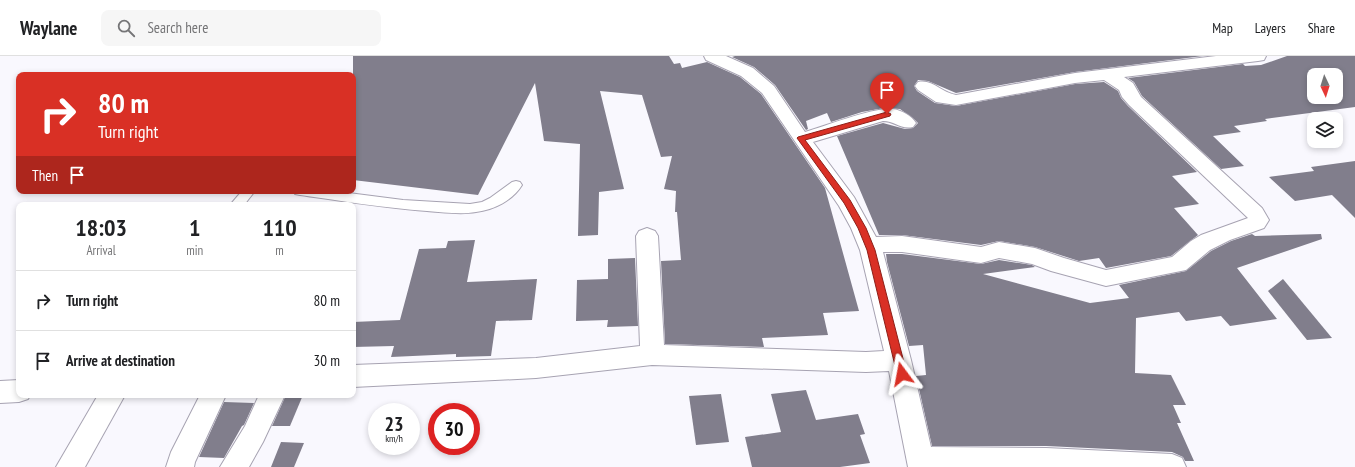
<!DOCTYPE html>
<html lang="en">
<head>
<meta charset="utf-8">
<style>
  body { margin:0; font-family:"PT Sans Narrow",sans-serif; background:#f6f6f6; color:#202124; height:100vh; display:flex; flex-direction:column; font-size:15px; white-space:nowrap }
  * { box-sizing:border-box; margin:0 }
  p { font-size:13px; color:#757577 }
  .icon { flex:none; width:22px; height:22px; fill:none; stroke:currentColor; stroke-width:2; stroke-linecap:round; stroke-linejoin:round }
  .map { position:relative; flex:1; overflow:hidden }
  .sheet { position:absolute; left:16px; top:146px; width:340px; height:196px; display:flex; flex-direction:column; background:#fff; border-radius:8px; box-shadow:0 2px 6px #0003 }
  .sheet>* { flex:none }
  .hud { position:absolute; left:16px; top:16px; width:340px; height:122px; border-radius:8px; box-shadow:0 2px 6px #0003; background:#d93025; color:#fff; overflow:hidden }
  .needle { width:26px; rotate:176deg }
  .fabs { position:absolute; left:1307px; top:12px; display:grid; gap:8px }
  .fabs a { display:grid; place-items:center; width:36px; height:36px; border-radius:8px; background:#fff; box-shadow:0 2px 6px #0003; font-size:20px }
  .speed { position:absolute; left:368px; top:347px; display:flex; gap:8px; font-size:20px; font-weight:700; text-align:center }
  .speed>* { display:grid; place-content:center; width:52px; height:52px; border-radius:50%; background:#fff; box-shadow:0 2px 6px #0003; line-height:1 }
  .speed small { font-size:10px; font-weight:400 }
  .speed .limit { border:6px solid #d22; background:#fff; color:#111 }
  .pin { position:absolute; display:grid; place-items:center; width:34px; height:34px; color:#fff; margin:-41px -17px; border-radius:50% 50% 50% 0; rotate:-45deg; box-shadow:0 0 4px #0007 }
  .pin .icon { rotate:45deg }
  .me { position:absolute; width:44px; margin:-22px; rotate:347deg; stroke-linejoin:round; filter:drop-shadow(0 0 3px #0008) }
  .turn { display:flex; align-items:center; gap:14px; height:84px; padding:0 16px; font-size:18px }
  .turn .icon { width:52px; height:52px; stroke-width:2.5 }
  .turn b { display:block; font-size:28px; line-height:34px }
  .then { display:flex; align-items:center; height:38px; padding:0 16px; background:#0003; gap:8px; font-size:15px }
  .eta { display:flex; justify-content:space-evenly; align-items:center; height:68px; text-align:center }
  .eta b { font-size:24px; font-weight:700; line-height:28px }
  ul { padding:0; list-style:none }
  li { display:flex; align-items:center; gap:12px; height:60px; padding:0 16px; border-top:1px solid #e0e0e0 }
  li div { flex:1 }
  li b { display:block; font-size:15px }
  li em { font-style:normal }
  header { display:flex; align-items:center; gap:24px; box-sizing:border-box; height:56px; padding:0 20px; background:#fff; border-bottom:1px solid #e0e0e0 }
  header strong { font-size:19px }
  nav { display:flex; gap:22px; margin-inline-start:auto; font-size:14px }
  .search { width:280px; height:36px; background:#f6f6f6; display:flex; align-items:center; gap:10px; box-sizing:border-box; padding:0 14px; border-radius:8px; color:#757577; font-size:15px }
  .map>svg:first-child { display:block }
  .building { fill:#817e8c; fill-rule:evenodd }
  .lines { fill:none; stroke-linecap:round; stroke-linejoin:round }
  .lane-casing { stroke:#a7a3b2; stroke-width:2 }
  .street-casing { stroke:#a7a3b2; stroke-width:2 }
  .lane { fill:#fff; fill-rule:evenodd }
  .street { fill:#fff; fill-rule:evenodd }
  .route { fill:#d93025; stroke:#8d1f18 }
</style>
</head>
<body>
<header>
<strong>Waylane</strong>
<div class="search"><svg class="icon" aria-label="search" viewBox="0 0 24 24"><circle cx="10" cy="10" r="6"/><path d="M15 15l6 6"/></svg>Search here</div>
<nav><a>Map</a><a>Layers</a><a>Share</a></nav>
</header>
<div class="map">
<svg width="1355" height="411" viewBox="0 0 1355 411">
  <rect width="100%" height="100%" fill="#f9f8fe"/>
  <g class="building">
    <polygon points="353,0 669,0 674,8 680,7 682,12 707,6 740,21 761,38 825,132 859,255 823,257 828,279 762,282 764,291 665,288 661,205 681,204 677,156 675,156 676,135 664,133 672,100 661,101 642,39 600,35 624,133 599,136 598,179 578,180 580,88 544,85 535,27 478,139 353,124"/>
    <polygon points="735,0 1203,0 1075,16 956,37 928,25 918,24 914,30 917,35 935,47 956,50 1075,28 1104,26 1118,35 1121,42 1128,50 1197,116 1172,120 1199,148 1174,152 1198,179 1171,200 1106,212 1099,202 1079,205 1035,191 999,185 981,189 902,179 879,179 837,80 883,67 905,73 913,72 918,67 915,64 900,53 884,52 862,56 831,66 827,57 806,65 808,73 806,74 775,29 754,11 732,1"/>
    <path d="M1287,0H1355V51L1265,63L1267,65L1234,70L1241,76L1213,80L1244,110L1221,113L1142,40L1134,26L1128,22L1243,8L1245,10L1261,9ZM1314,19H1336V41H1314Z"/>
    <polygon points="1355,105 1355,162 1332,139 1295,145 1269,121 1314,115 1311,111"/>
    <polygon points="1252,178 1255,180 1321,178 1322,183 1237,212 1277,263 1230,270 1221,260 1186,265 1179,256 1136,262 1135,317 1171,319 1186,349 1173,349 1181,367 1177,367 1194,405 1185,405 1183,401 1172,396 1046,390 932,390 916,320 926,319 923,289 909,290 887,206 886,198 902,198 981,208 999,204 1032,209 1035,211 983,218 1090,247 1129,242 1119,229 1186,215 1211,195 1231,185"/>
    <polygon points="475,184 467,226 537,223 532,264 496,265 491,300 456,301 456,298 391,301 394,290 353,291 353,266 400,264 419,193 446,192 448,185"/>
    <polygon points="635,202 638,270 607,271 608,264 576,265 577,224 608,223 608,203"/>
    <polygon points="1283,223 1332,282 1307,284 1268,235"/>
    <polygon points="806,334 816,364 858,358 865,378 860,379 870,407 840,411 752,411 745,381 781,376 771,338"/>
    <polygon points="721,338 729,386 696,389 689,340"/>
    <polygon points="286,339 303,339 290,370 272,370"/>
    <polygon points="224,346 254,347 244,369 242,370 224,402 199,401"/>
    <polygon points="281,386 304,387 294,411 271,411"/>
  </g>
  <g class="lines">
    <defs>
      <g id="lane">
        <path d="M516,125L520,126L522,129C513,144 494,154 476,156C460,159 443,156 427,155C385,152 342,145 300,139L295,138L294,135H333L403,144L470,148L482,146L490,142L512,126Z"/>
        <polygon points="242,135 255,135 244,149 230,149"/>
      </g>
      <g id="street">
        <path d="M704,0H726L753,12L774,30L805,76C826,70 874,51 893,53C901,54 912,60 916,67L913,71C901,74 895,65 883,65L813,86L854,141L876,181L902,180L981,191L999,186L1035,192L1064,202L1106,214L1172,201L1191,185L1201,179L1248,162L1129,49L1122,41L1119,34L1104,24L1075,27L956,49L936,46L918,34L915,30L918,26C933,23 940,36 956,39L1075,17L1216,0H1266L1264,4L1258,5L1124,21L1133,27L1141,41L1262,152L1269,164L1264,172L1230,184L1210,194L1186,214L1106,230L1051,215L1032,208L999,202L981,207L902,196H883L911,304L931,391L1046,392L1172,398L1182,402L1186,411H908L889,315L866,316L652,309L536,322L353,331V309L536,302L640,290L636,180L639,175L647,172L655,175L658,180L664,289L866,296L884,295L860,194L851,172L839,150L762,37L741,20L706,4Z"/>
        <polygon points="19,324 19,339 30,339 28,343 19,346 0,347 0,325"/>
        <polygon points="98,339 125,339 85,411 56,411"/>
        <polygon points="200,339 226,339 195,406 194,411 166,411 171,396"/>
        <polygon points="259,339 285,339 263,386 249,411 220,411 245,370"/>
      </g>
    </defs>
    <use href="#lane" class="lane-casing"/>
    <use href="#street" class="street-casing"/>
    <use href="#lane" class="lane"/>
    <use href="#street" class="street"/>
  </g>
  <polygon class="route" points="887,56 891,58 890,60 805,84 850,144 866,172 875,194 907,318 905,321 902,323 898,321 897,318 867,194 858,172 844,147 797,82 798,81"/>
</svg>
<div class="fabs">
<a><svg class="needle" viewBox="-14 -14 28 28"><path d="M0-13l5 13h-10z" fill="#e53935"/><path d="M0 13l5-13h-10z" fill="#757577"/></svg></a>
<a><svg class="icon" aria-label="layers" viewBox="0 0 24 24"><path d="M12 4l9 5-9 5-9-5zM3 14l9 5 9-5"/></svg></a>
</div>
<div class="speed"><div>23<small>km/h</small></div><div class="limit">30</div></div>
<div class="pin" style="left:887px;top:58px;background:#d93025"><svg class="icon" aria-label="arrive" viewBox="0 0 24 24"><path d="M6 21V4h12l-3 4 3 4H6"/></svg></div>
<svg class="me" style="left:902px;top:318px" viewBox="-20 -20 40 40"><path d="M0-17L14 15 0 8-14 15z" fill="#d93025" stroke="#fff" stroke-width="4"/></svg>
<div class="hud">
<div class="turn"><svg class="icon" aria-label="right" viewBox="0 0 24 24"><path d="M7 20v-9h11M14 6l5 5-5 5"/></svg><div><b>80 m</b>Turn right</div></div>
<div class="then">Then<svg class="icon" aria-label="arrive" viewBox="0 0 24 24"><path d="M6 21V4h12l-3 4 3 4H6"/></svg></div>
</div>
<section class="sheet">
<div class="eta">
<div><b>18:03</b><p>Arrival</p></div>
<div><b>1</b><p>min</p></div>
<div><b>110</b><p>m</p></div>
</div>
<ul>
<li><svg class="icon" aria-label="right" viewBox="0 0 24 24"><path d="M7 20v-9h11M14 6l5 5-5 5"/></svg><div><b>Turn right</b></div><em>80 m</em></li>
<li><svg class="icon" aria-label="arrive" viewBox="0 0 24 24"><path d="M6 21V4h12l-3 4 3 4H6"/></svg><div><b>Arrive at destination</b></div><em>30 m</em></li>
</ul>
</section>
</div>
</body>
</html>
